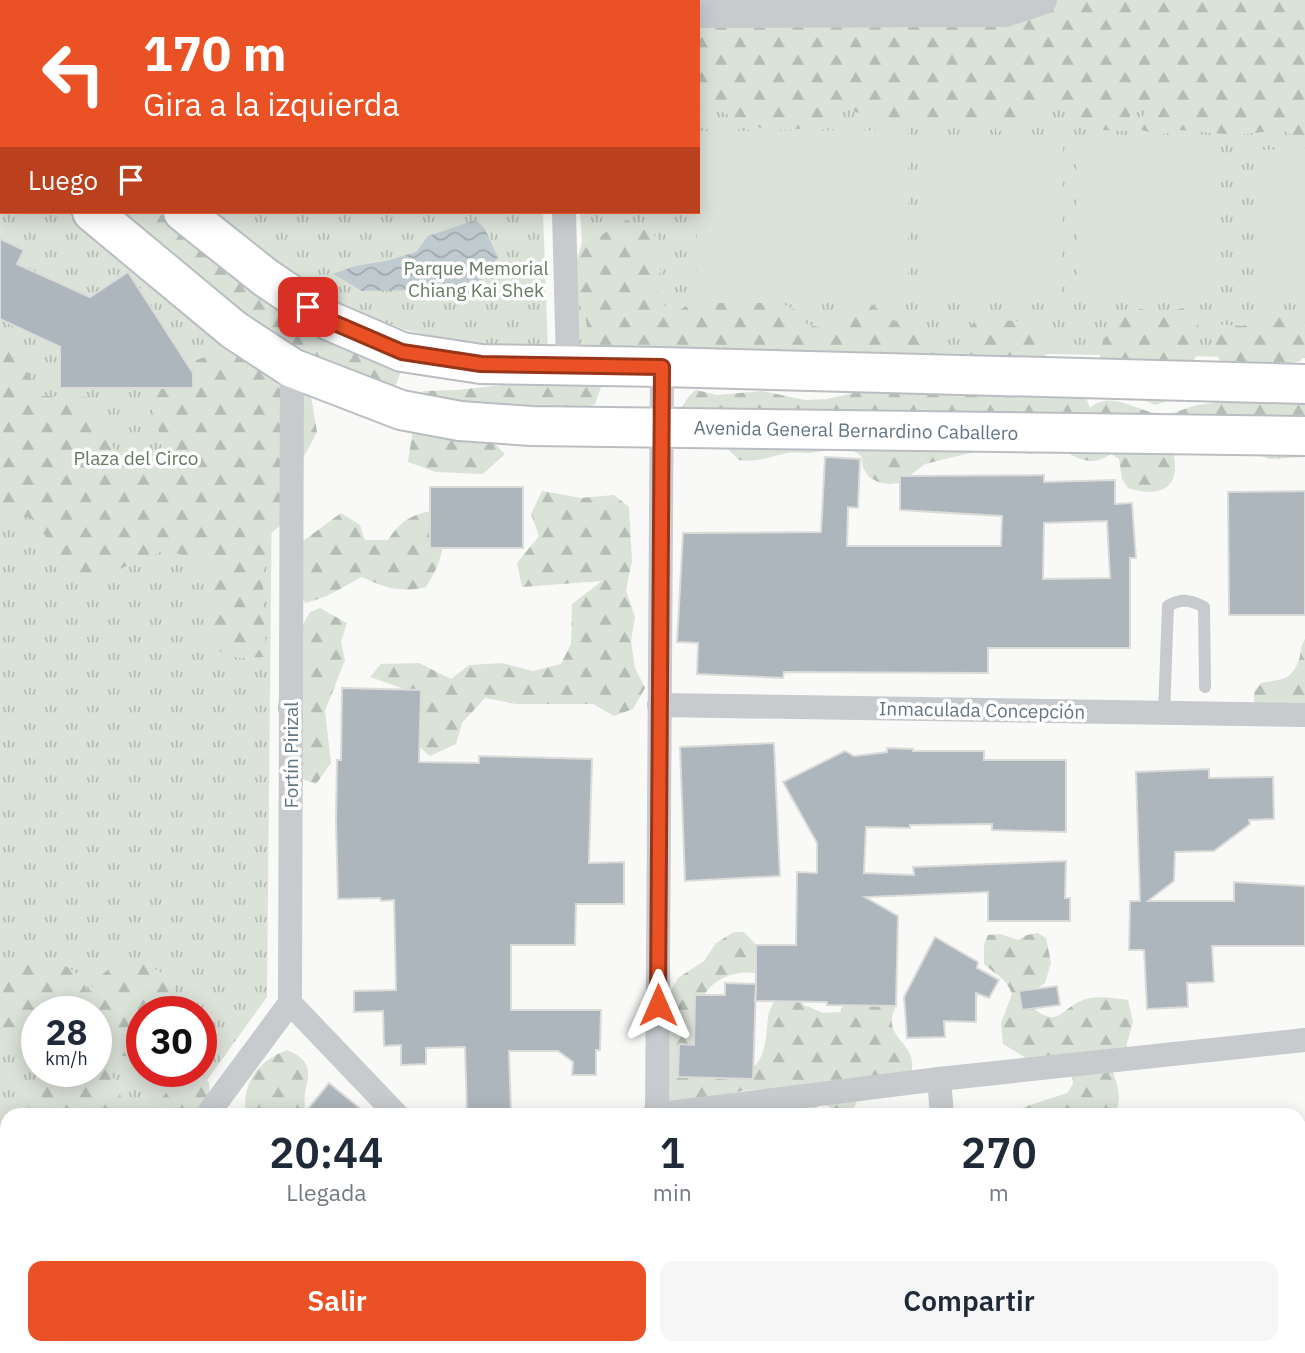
<!DOCTYPE html>
<html lang="es">
<head>
<meta charset="utf-8">
<style>
  body { margin:0; font-family:"IBM Plex Sans",sans-serif; background:#f6f6f7; color:#1f2937; height:100vh; display:flex; flex-direction:column; font-size:26px; white-space:nowrap }
  * { box-sizing:border-box; margin:0 }
  p { font-size:23px; color:#747a83 }
  .icon { flex:none; width:38px; height:38px; fill:none; stroke:currentColor; stroke-width:2; stroke-linecap:round; stroke-linejoin:round }
  .map { position:relative; flex:1; overflow:hidden }
  .sheet { position:absolute; left:0px; top:1108px; width:1306px; height:247px; display:flex; flex-direction:column; background:#fff; border-radius:21px 21px 0 0; box-shadow:0 4px 18px #0003 }
  .sheet>* { flex:none }
  .top-card { position:absolute; left:0px; top:0px; width:700px; height:214px; box-shadow:0 4px 18px #0003; background:#ea5226; color:#fff; overflow:hidden }
  .speed { position:absolute; left:21px; top:996px; display:flex; gap:14px; font-size:35px; font-weight:700; text-align:center }
  .speed>* { display:grid; place-content:center; width:91px; height:91px; border-radius:50%; background:#fff; box-shadow:0 4px 18px #0003; line-height:1 }
  .speed small { font-size:18px; font-weight:400 }
  .speed .limit { border:10px solid #d22; background:#fff; color:#111 }
  .pin { position:absolute; display:grid; place-items:center; width:60px; height:60px; color:#fff; margin:-30px; border-radius:14px; box-shadow:0 4px 10px #0006 }
  .me { position:absolute; width:77px; margin:-38px; rotate:0deg; stroke-linejoin:round; filter:drop-shadow(0 0 5px #0008) }
  .turn { display:flex; align-items:center; gap:24px; height:147px; padding:0 28px; font-size:32px }
  .turn .icon { width:91px; height:91px; stroke-width:2.5 }
  .turn b { display:block; font-size:49px; line-height:60px }
  .then { display:flex; align-items:center; height:66px; padding:0 28px; background:#0003; gap:14px; font-size:26px }
  .eta { display:flex; justify-content:space-evenly; align-items:center; height:119px; text-align:center }
  .eta b { font-size:42px; font-weight:600; line-height:49px }
  .cta { display:flex; gap:14px; margin-top:auto; padding:14px 28px }
  .cta a { flex:1; height:80px; border-radius:14px; background:#ea5226; color:#fff; font-size:28px; font-weight:600; line-height:80px; text-align:center }
  .cta a+a { background:#f6f6f7; color:#1f2937 }
  .map>svg:first-child { display:block }
  .grass { fill:url(#grass-tufts); fill-rule:evenodd }
  .forest { fill:url(#forest-firs) }
  .pitch { fill:#dbe2d8 }
  .water { fill:url(#water-waves) }
  .building { fill:#adb6bc; stroke:#dbdbd9; stroke-width:2; fill-rule:evenodd }
  .lines { fill:none; stroke-linecap:round; stroke-linejoin:round }
  .primary-casing { stroke:#babec2; stroke-width:42 }
  .service { stroke:#c7cbce; stroke-width:12 }
  .minor { stroke:#c7cbce; stroke-width:24 }
  .tertiary { stroke:#c7cbce; stroke-width:30 }
  .primary { stroke:#fff; stroke-width:38 }
  .route-casing { stroke:#983519; stroke-width:18 }
  .route { stroke:#ea5226; stroke-width:12 }
  .labels { text-anchor:middle; stroke-width:7; stroke-linejoin:round; paint-order:stroke }
  .park-label { font-size:19px; fill:#677a62; stroke:#fff }
  .street-label { font-size:19px; fill:#637583; stroke:#fff }
</style>
</head>
<body>
<div class="map">
<svg width="1305" height="1353" viewBox="0 0 1305 1353">
  <defs>
    <pattern id="grass-tufts" width="24" height="20" patternUnits="userSpaceOnUse" patternTransform="scale(1.75)"><rect width="24" height="20" fill="#dbe2d8"/><path d="M3 7l-1-3M5 7V3M7 7l1-3M15 17l-1-3M17 17v-4M19 17l1-3" fill="none" stroke="#b5bcb5"/></pattern>
    <pattern id="forest-firs" width="22" height="20" patternUnits="userSpaceOnUse" patternTransform="scale(1.75)"><rect width="22" height="20" fill="#dbe2d8"/><path d="M5 1l3.5 6h-7zM16 11l3.5 6h-7z" fill="#b5bcb5"/></pattern>
    <pattern id="water-waves" width="16" height="10" patternUnits="userSpaceOnUse" patternTransform="scale(1.75)"><rect width="16" height="10" fill="#c0cbcf"/><path d="M0 5q4-4 8 0t8 0" fill="none" stroke="#a0a9ad"/></pattern>
  </defs>
  <rect width="100%" height="100%" fill="#f9f9f7"/>
  <g class="grass">
    <polygon points="1305,0 1305,358 1047,354 575,353 582,242 580,212 698,212 698,27"/>
    <path d="M0,154L2,212H71L273,377L267,997L182,1115H7V1187L0,1181ZM37,1012H96V1071H37ZM142,1012H201V1071H142Z"/>
    <polygon points="207,212 543,212 548,351 465,345 403,329 335,303 278,269"/>
  </g>
  <g class="forest">
    <path d="M568,0H1305V135L1302,140L1282,130L1236,135L1179,130L1161,135L1134,128L1151,105L1132,100L1128,131L1099,130L1073,113L1057,98L1036,105L1020,124L996,133L995,109L960,128L945,117L935,133L910,119L883,121L850,110L862,93C847,103 830,113 819,127C799,129 777,132 757,127C736,123 722,106 700,108L698,113V2H568Z"/>
    <polygon points="115,212 158,212 267,301 387,360 400,374 394,390 360,388 273,339"/>
    <polygon points="627,220 657,237 657,256 661,272 653,281 666,309 675,313 691,303 780,303 796,310 807,324 822,328 834,323 850,306 867,300 889,319 940,332 947,367 591,353 585,314 566,280 577,261 582,242 601,235"/>
    <polygon points="1131,307 1162,313 1183,308 1198,323 1200,348 1176,398 1155,405 1096,379 1103,340"/>
    <polygon points="979,310 1001,320 1027,322 1059,333 1047,354 1006,385 974,375 965,341"/>
    <polygon points="1277,316 1305,324 1305,350 1301,361 1281,366 1269,363 1256,383 1222,368 1211,334 1212,324 1242,326"/>
    <polygon points="0,342 28,373 40,396 91,397 103,435 138,477 165,463 156,416 145,396 146,375 163,357 191,362 235,346 310,390 317,432 303,458 294,513 267,537 263,585 266,657 238,658 209,647 213,564 165,550 84,584 31,518 0,513"/>
    <polygon points="539,381 601,387 595,404 560,416 518,414 494,443 505,454 483,474 436,472 408,462 412,435 423,391 457,390"/>
    <path d="M872,389L1085,395L1090,408C1112,389 1136,412 1161,414C1174,415 1185,408 1197,405C1208,404 1219,402 1229,401C1254,398 1280,399 1305,398V457L1269,459L1238,447L1174,444C1173,453 1175,459 1175,467C1175,495 1148,495 1128,488L1122,479L1119,459L1111,454C1096,464 1087,462 1071,455L1070,449L1029,454L999,446L925,464L900,483L889,484L878,482L869,477L863,468L861,456C845,442 829,451 810,453C802,453 795,452 788,453C770,456 758,463 739,460L725,446L680,417C682,405 686,398 696,390L717,395L762,391L805,400L827,399Z"/>
    <polygon points="542,491 581,498 614,495 629,507 632,561 626,590 635,617 631,641 635,668 645,688 633,709 614,716 593,704 516,704 485,698 462,723 456,744 430,756 409,738 413,692 370,677 381,664 419,663 451,679 469,665 502,663 533,671 561,664 571,644 572,604 602,581 522,587 517,563 539,536 531,514"/>
    <path d="M430,511L443,521C445,550 441,563 426,587C400,593 386,588 362,577L327,596L306,603L282,578L284,555L341,513L360,525L365,540H388C400,522 409,516 430,511Z"/>
    <polygon points="320,608 347,623 341,642 345,660 325,711 331,763 316,784 279,771 280,725 278,708 282,662 310,612"/>
    <path d="M1305,639V722L1254,702V692L1261,683C1282,679 1293,681 1300,656C1301,649 1301,645 1305,639Z"/>
    <path d="M734,932H744L764,953L760,974C738,969 714,977 703,997L746,1067L756,1065C767,1049 766,1035 768,1017C769,1010 774,1002 777,996L796,998L804,1005L823,1013L840,1012L849,992L889,997L896,1006C879,1039 920,1042 911,1073L866,1082L852,1112C839,1113 832,1112 824,1101L816,1108L815,1115H779L765,1089L742,1091L678,1105L669,1100L668,996L678,978L704,961L716,943Z"/>
    <path d="M1038,933L1046,938L1051,963L1045,983L1035,990L1029,1005C1060,1030 1058,1010 1083,1000C1096,995 1114,998 1128,1000L1133,1022L1127,1043V1053L1112,1069C1117,1084 1124,1101 1113,1115H1009L1027,1106L1067,1093L1073,1084L1072,1075L1031,1061L1003,1044L1001,1023L1012,994C1006,978 996,975 984,964V945L988,935L1000,934L1018,940L1027,935Z"/>
    <path d="M39,959C64,961 80,971 89,994C109,945 175,956 181,1011L142,1012V1057C128,1058 104,1055 97,1040C94,1032 96,1019 96,1012H37V1053C9,1046 0,1033 0,1005C0,977 13,966 39,959Z"/>
    <path d="M287,1050C327,1067 296,1086 307,1115H246C241,1083 258,1061 287,1050Z"/>
    <path d="M96,1062C116,1072 124,1094 121,1115H29C27,1097 31,1085 42,1071H96Z"/>
    <path d="M192,1072L202,1074L209,1083L211,1115H153C161,1096 173,1081 192,1072Z"/>
    <polygon points="1305,1190 1305,1353 1245,1353 1248,1348 1298,1348 1298,1198"/>
    <polygon points="0,1277 7,1280 7,1348 112,1348 119,1353 0,1353"/>
    <polygon points="137,1348 266,1348 272,1353 143,1353"/>
  </g>
  <g class="pitch">
    <polygon points="908,130 908,298 696,300 698,131"/>
    <polygon points="1217,140 1218,298 1077,300 1076,141"/>
    <polygon points="920,141 1063,141 1062,298 920,298"/>
    <polygon points="1305,149 1305,302 1255,303 1255,150"/>
  </g>
  <polygon class="water" points="476,220 485,229 498,258 472,292 459,298 425,290 362,291 333,274 355,266 386,261 416,252 428,236"/>
  <g class="building">
    <polygon points="0,239 24,250 17,264 90,297 128,272 193,373 193,388 60,388 60,347 0,319"/>
    <path d="M825,457L860,459L858,508L848,507L847,546H1001L1002,516L900,510V476L1044,475V482L1115,480V504L1132,503L1136,558H1130V648H988V673L784,672L783,678L697,674L698,643L677,642L683,533L821,532ZM1107,521L1110,578L1043,579L1044,523Z"/>
    <rect x="430" y="487" width="93" height="61"/>
    <polygon points="1305,491 1305,615 1229,615 1228,492"/>
    <polygon points="342,688 421,690 419,762 479,763 479,756 592,759 589,863 624,862 624,904 576,904 575,945 511,945 511,1010 601,1010 600,1050 596,1050 596,1075 572,1075 573,1062 558,1051 509,1051 511,1111 467,1113 465,1047 426,1048 426,1064 401,1065 401,1045 384,1046 383,1011 354,1012 354,991 396,990 394,900 381,901 380,898 338,899 336,820 337,760 341,760"/>
    <polygon points="774,743 780,876 685,881 680,747"/>
    <polygon points="887,748 913,749 913,751 984,751 984,760 1066,760 1066,832 992,830 992,824 910,825 910,828 866,827 864,873 914,875 913,867 1066,861 1065,898 1070,898 1070,921 988,921 988,892 865,897 898,916 896,1006 827,1005 827,1002 755,1001 756,985 753,1079 678,1077 679,1044 694,1045 695,995 725,995 725,983 756,984 756,945 796,945 797,872 817,873 817,843 783,782 845,751 854,756 887,752"/>
    <polygon points="1209,769 1209,778 1273,777 1274,819 1249,820 1250,824 1214,851 1175,852 1174,881 1148,901 1234,901 1234,882 1305,886 1305,946 1212,946 1214,982 1187,983 1188,1007 1147,1009 1144,950 1129,950 1130,901 1140,901 1136,772"/>
    <polygon points="935,937 978,962 977,968 999,980 989,998 976,993 976,1022 944,1021 945,1037 907,1038 904,997"/>
    <polygon points="1057,986 1060,1005 1022,1010 1019,991"/>
    <polygon points="329,1083 368,1115 303,1115"/>
  </g>
  <g class="lines">
    <defs>
      <g id="primary">
        <polyline points="0,62 2,64"/>
        <polyline points="0,134 2,136"/>
        <polyline points="92,212 234,330 292,368 401,410 460,421 531,426 1305,436"/>
        <polyline points="183,212 266,278 330,321 402,352 481,364 662,367 1305,384"/>
      </g>
    </defs>
    <use href="#primary" class="primary-casing"/>
    <path class="service" d="M1164,713L1168,606C1182,598 1191,600 1204,607L1205,687"/>
    <g class="minor">
      <polyline points="293,2 293,0"/>
      <polyline points="339,2 339,0"/>
      <polyline points="564,212 568,366"/>
      <polyline points="659,705 1305,715"/>
      <polyline points="290,1003 397,1115"/>
      <polyline points="939,1079 942,1115"/>
      <polyline points="657,1114 662,367"/>
      <polyline points="207,1115 290,1003 292,368"/>
      <polyline points="653,1115 939,1079 1305,1040"/>
      <polyline points="1298,1153 1305,1142"/>
      <polyline points="959,1348 959,1353"/>
    </g>
    <g class="tertiary">
      <polyline points="0,11 2,11"/>
      <polyline points="698,13 1005,12 1042,0"/>
      <polyline points="0,1209 7,1216"/>
      <polyline points="176,1348 184,1353"/>
      <polyline points="1172,1353 1180,1353"/>
    </g>
    <use href="#primary" class="primary"/>
  </g>
  <g class="lines">
    <defs>
      <polyline id="route" points="308,307 330,321 402,352 481,364 662,367 658,1005"/>
    </defs>
    <use href="#route" class="route-casing"/>
    <use href="#route" class="route"/>
  </g>
  <g class="labels">
    <g class="park-label">
      <text x="476" y="275">Parque Memorial<tspan x="476" dy="22">Chiang Kai Shek</tspan></text>
      <text x="136" y="465">Plaza del Circo</text>
    </g>
    <g class="street-label">
      <text transform="translate(856 430) rotate(1)" y="7">Avenida General Bernardino Caballero</text>
      <text transform="translate(982 710) rotate(1)" y="7">Inmaculada Concepción</text>
      <text transform="translate(291 755) rotate(-90)" y="7">Fortín Pirizal</text>
    </g>
  </g>
</svg>
<div class="speed"><div>28<small>km/h</small></div><div class="limit">30</div></div>
<div class="pin" style="left:308px;top:307px;background:#d93025"><svg class="icon" aria-label="arrive" viewBox="0 0 24 24"><path d="M6 21V4h12l-3 4 3 4H6"/></svg></div>
<svg class="me" style="left:658px;top:1005px" viewBox="-20 -20 40 40"><path d="M0-17L14 15 0 8-14 15z" fill="#ea5226" stroke="#fff" stroke-width="4"/></svg>
<div class="top-card">
<div class="turn"><svg class="icon" aria-label="left" viewBox="0 0 24 24"><path d="M17 20v-9H6M10 6l-5 5 5 5"/></svg><div><b>170 m</b>Gira a la izquierda</div></div>
<div class="then">Luego<svg class="icon" aria-label="arrive" viewBox="0 0 24 24"><path d="M6 21V4h12l-3 4 3 4H6"/></svg></div>
</div>
<section class="sheet">
<div class="eta">
<div><b>20:44</b><p>Llegada</p></div>
<div><b>1</b><p>min</p></div>
<div><b>270</b><p>m</p></div>
</div>
<div class="cta"><a>Salir</a><a>Compartir</a></div>
</section>
</div>
</body>
</html>
